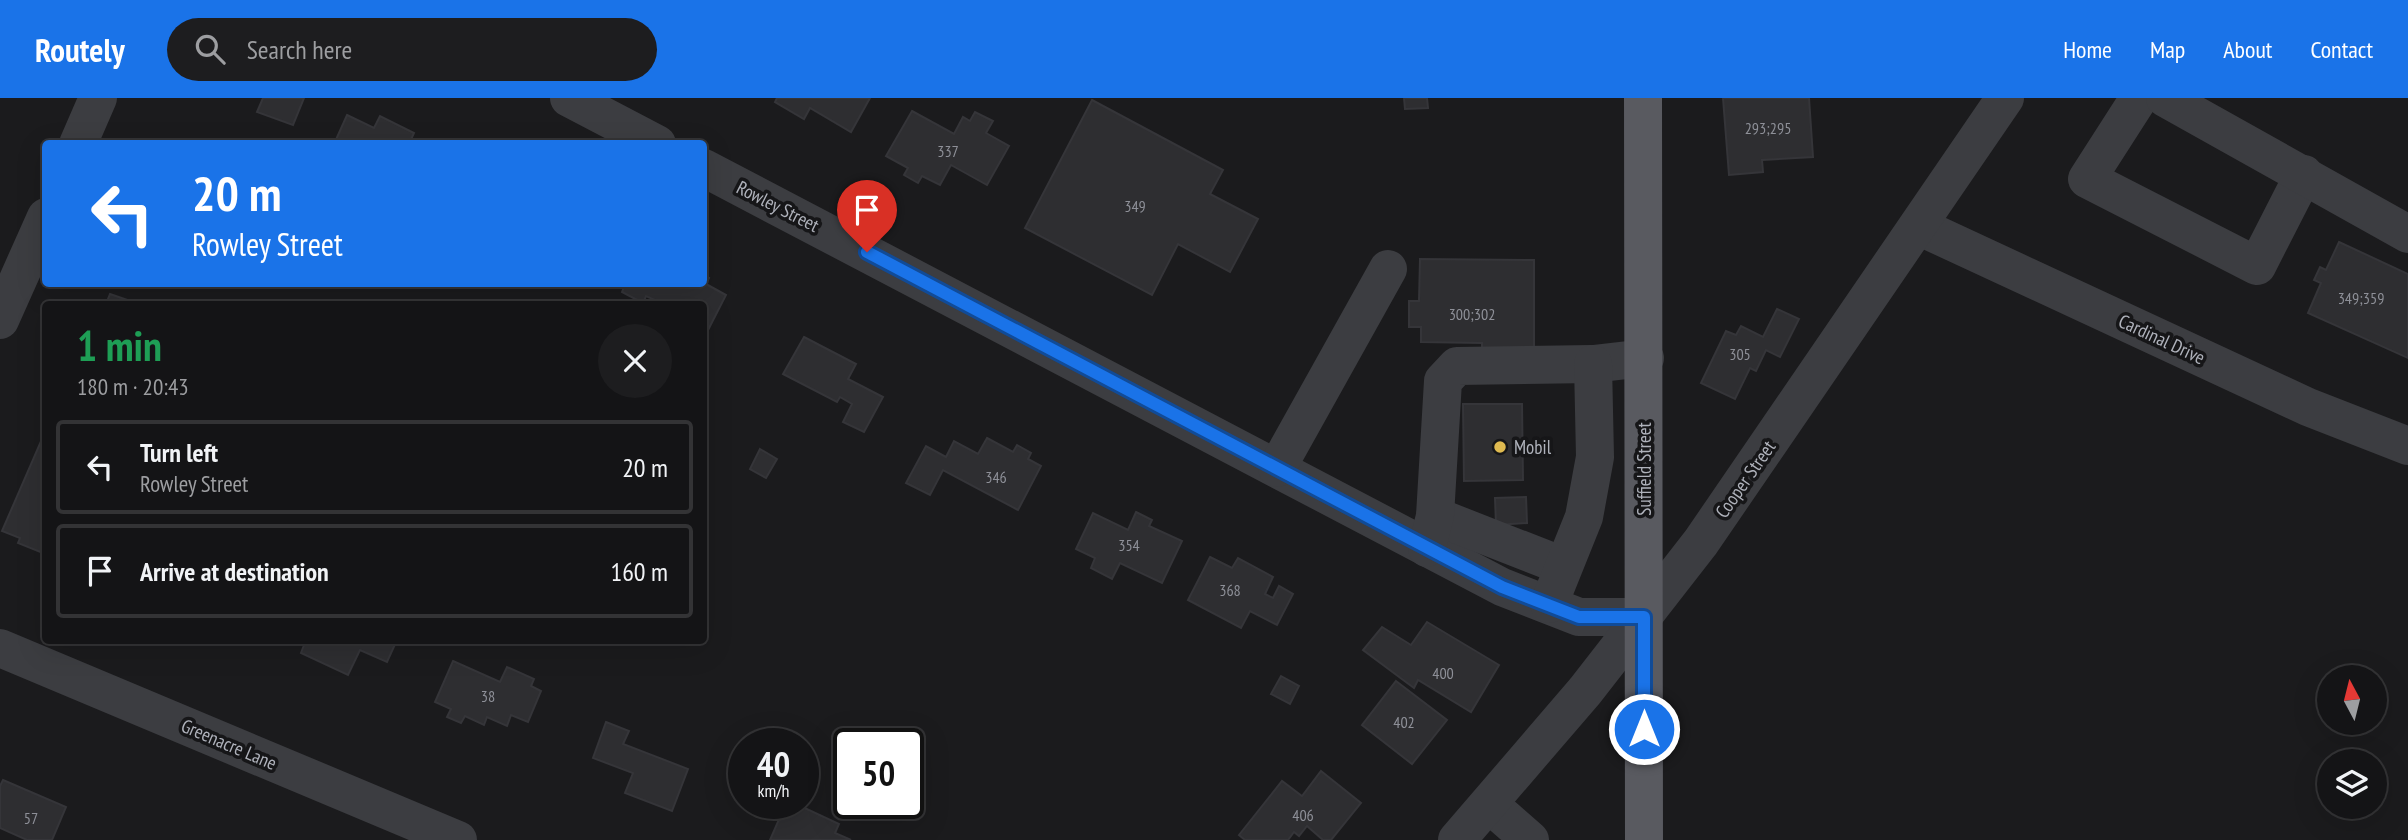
<!DOCTYPE html>
<html lang="en">
<head>
<meta charset="utf-8">
<style>
  body { margin:0; font-family:"PT Sans Narrow",sans-serif; background:#1d1d1f; color:#f1f3f6; height:100vh; display:flex; flex-direction:column; font-size:26px; white-space:nowrap }
  * { box-sizing:border-box; margin:0 }
  p { font-size:23px; color:#9d9ea1 }
  .icon { flex:none; width:38px; height:38px; fill:none; stroke:currentColor; stroke-width:2; stroke-linecap:round; stroke-linejoin:round }
  .map { position:relative; flex:1; overflow:hidden }
  .sheet { position:absolute; left:42px; top:203px; width:665px; height:343px; display:flex; flex-direction:column; background:#141416; border-radius:7px; box-shadow:0 7px 28px #0002,0 0 0 2px #333335 }
  .sheet>* { flex:none }
  .top-card { position:absolute; left:42px; top:42px; width:665px; height:147px; border-radius:7px; box-shadow:0 7px 28px #0002,0 0 0 2px #333335; background:#1a73e8; color:#fff; overflow:hidden }
  .needle { width:46px; rotate:353deg }
  .tools { position:absolute; left:2317px; top:567px; display:grid; gap:14px }
  .tools a { display:grid; place-items:center; width:70px; height:70px; border-radius:50%; background:#141416; box-shadow:0 7px 28px #0002,0 0 0 2px #333335; font-size:35px }
  .speed { position:absolute; left:728px; top:630px; display:flex; gap:14px; font-size:35px; font-weight:700; text-align:center }
  .speed>* { display:grid; place-content:center; width:91px; height:91px; border-radius:50%; background:#141416; box-shadow:0 7px 28px #0002,0 0 0 2px #333335; line-height:1 }
  .speed small { font-size:18px; font-weight:400 }
  .speed .limit { border:4px solid #111; border-radius:10px; background:#fff; color:#111 }
  .pin { position:absolute; display:grid; place-items:center; width:60px; height:60px; color:#fff; margin:-72px -30px; border-radius:50% 50% 50% 0; rotate:-45deg; box-shadow:0 0 7px #0007 }
  .pin .icon { rotate:45deg }
  .me { position:absolute; width:77px; margin:-38px; rotate:0deg; stroke-linejoin:round; filter:drop-shadow(0 0 5px #0008) }
  .turn { display:flex; align-items:center; gap:24px; height:147px; padding:0 35px; font-size:32px }
  .turn .icon { width:91px; height:91px; stroke-width:2.5 }
  .turn b { display:block; font-size:49px; line-height:60px }
  .round { display:grid; place-items:center; flex:none; width:74px; height:74px; border-radius:37px; background:#1d1d1f }
  .summary { display:flex; align-items:center; justify-content:space-between; height:119px; padding:0 35px }
  h1 { font-size:42px; font-weight:700; line-height:52px; color:#1e9e55 }
  ul { padding:0; list-style:none }
  li { display:flex; align-items:center; gap:21px; height:94px; margin:0 14px 10px; padding:0 21px; border:4px solid #333335; border-radius:7px }
  li div { flex:1 }
  li b { display:block; font-size:26px }
  li em { font-style:normal }
  header { display:flex; align-items:center; gap:42px; box-sizing:border-box; height:98px; padding:0 35px; background:#1a73e8; color:#fff }
  header strong { font-size:33px }
  nav { display:flex; gap:38px; margin-inline-start:auto; font-size:24px }
  .search { width:490px; height:63px; background:#1d1d1f; display:flex; align-items:center; gap:18px; box-sizing:border-box; padding:0 24px; border-radius:38px; color:#9d9ea1; font-size:26px }
  .map>svg:first-child { display:block }
  .building { fill:#2e2e31; stroke:#353539; stroke-width:2 }
  .lines { fill:none; stroke-linecap:round; stroke-linejoin:round }
  .minor { stroke:#3c3d41; stroke-width:38 }
  .major { stroke:#595a60; stroke-width:38 }
  .route-casing { stroke:#114b97; stroke-width:18 }
  .route { stroke:#1a73e8; stroke-width:12 }
  .poi-dot { fill:#dfba50; stroke:#161618; stroke-width:2.5 }
  .labels { text-anchor:middle; stroke-width:7; stroke-linejoin:round; paint-order:stroke }
  .number-label { font-size:16px; fill:#8e9098 }
  .street-label { font-size:19px; fill:#afb2bb; stroke:#161618 }
  .poi-label { font-size:19px; fill:#afb2bb; stroke:#161618; text-anchor:start }
</style>
</head>
<body>
<header>
<strong>Routely</strong>
<div class="search"><svg class="icon" aria-label="search" viewBox="0 0 24 24"><circle cx="10" cy="10" r="6"/><path d="M15 15l6 6"/></svg>Search here</div>
<nav><a>Home</a><a>Map</a><a>About</a><a>Contact</a></nav>
</header>
<div class="map">
<svg width="2408" height="742" viewBox="0 0 2408 742">
  <rect width="100%" height="100%" fill="#1b1b1d"/>
  <g class="building">
    <polygon points="263,0 304,0 293,27 257,14"/>
    <polygon points="777,0 870,0 851,34 810,10 804,21 775,4"/>
    <polygon points="1404,0 1427,0 1428,10 1405,11"/>
    <polygon points="1723,0 1809,0 1813,59 1762,62 1763,74 1729,77"/>
    <polygon points="1092,2 1223,72 1210,96 1258,121 1230,174 1178,146 1152,197 1025,130"/>
    <polygon points="912,13 954,36 963,19 970,23 975,14 993,23 986,35 1009,48 987,87 951,67 940,87 922,78 918,85 904,77 908,70 886,58"/>
    <polygon points="347,17 374,30 380,18 414,35 409,46 334,46"/>
    <polygon points="2339,144 2408,176 2408,260 2308,215 2321,185 2314,182 2320,169 2326,172"/>
    <polygon points="1420,161 1534,162 1534,252 1482,252 1482,245 1421,244 1421,229 1409,229 1409,203 1419,203"/>
    <polygon points="704,177 709,180 706,186 726,197 705,238 704,206 653,206 655,202 646,198 643,205 622,194 624,189 618,186 704,186"/>
    <polygon points="110,196 139,206 106,206"/>
    <polygon points="1777,211 1799,221 1780,259 1766,252 1756,273 1750,270 1735,301 1701,285 1726,233 1736,237 1741,228 1763,239"/>
    <polygon points="804,239 856,266 848,281 883,299 864,334 843,324 852,306 840,299 837,304 783,276"/>
    <polygon points="1463,306 1522,306 1523,382 1464,383"/>
    <polygon points="987,340 1013,354 1017,347 1031,355 1028,361 1041,368 1018,412 943,372 930,397 906,385 926,348 946,359 954,343 978,356"/>
    <polygon points="42,341 46,342 43,403 46,404 46,450 43,455 18,445 20,440 2,433"/>
    <polygon points="760,351 777,361 766,380 750,371"/>
    <polygon points="1526,399 1527,425 1496,427 1495,400"/>
    <polygon points="1136,414 1152,422 1149,428 1182,443 1162,485 1120,465 1112,481 1091,470 1095,460 1076,451 1093,415 1128,432"/>
    <polygon points="1210,459 1232,470 1238,460 1273,479 1265,496 1273,500 1279,488 1293,496 1277,527 1250,513 1241,530 1188,502"/>
    <polygon points="1427,524 1499,567 1471,614 1418,582 1414,590 1363,552 1382,529 1411,547"/>
    <polygon points="306,542 397,542 387,564 360,552 348,577 301,555"/>
    <polygon points="453,563 500,584 507,569 534,581 531,588 541,593 528,624 511,617 507,628 487,619 484,627 465,618 461,625 447,619 451,611 435,604"/>
    <polygon points="1281,578 1299,588 1290,606 1271,596"/>
    <polygon points="1396,583 1447,622 1412,666 1362,627"/>
    <polygon points="606,624 629,633 623,646 688,671 672,713 625,695 633,675 593,660"/>
    <polygon points="1321,673 1361,705 1331,742 1323,742 1307,728 1299,738 1294,734 1288,742 1245,742 1239,737 1282,683 1302,698"/>
    <polygon points="3,682 66,709 52,742 27,742 0,730 0,688"/>
    <polygon points="773,705 794,705 839,726 835,735 851,742 770,742 784,710"/>
  </g>
  <g class="lines">
    <g class="minor">
      <polyline points="569,0 657,46"/>
      <polyline points="2139,0 2087,81 2257,168 2304,76"/>
      <polyline points="2165,0 2408,136"/>
      <polyline points="78,46 98,0"/>
      <polyline points="704,70 1502,489 1579,519 1644,519"/>
      <polyline points="1918,128 2308,309 2408,348"/>
      <polyline points="0,222 46,119"/>
      <polyline points="1277,370 1388,171"/>
      <polyline points="1435,418 1563,468"/>
      <polyline points="1427,450 1435,418 1443,283 1457,268 1593,266 1645,260"/>
      <polyline points="1549,506 1584,419 1595,359 1593,266"/>
      <polyline points="0,550 458,742"/>
      <polyline points="1489,706 1530,742"/>
      <polyline points="1457,742 1585,593 1701,444 2005,0"/>
    </g>
    <polyline class="major" points="1643,0 1644,742"/>
  </g>
  <g class="lines">
    <defs>
      <polyline id="route" points="867,154 1502,489 1579,519 1644,519 1644,631"/>
    </defs>
    <use href="#route" class="route-casing"/>
    <use href="#route" class="route"/>
  </g>
  <circle class="poi-dot" cx="1500" cy="349" r="7"/>
  <g class="labels">
    <g class="number-label">
      <text x="1768" y="36">293;295</text>
      <text x="948" y="59">337</text>
      <text x="1135" y="114">349</text>
      <text x="2361" y="206">349;359</text>
      <text x="1472" y="222">300;302</text>
      <text x="1740" y="262">305</text>
      <text x="996" y="385">346</text>
      <text x="1129" y="453">354</text>
      <text x="1230" y="498">368</text>
      <text x="1443" y="581">400</text>
      <text x="488" y="604">38</text>
      <text x="1404" y="630">402</text>
      <text x="1303" y="723">406</text>
      <text x="31" y="726">57</text>
    </g>
    <g class="street-label">
      <text transform="translate(778 108) rotate(27)" y="7">Rowley Street</text>
      <text transform="translate(2162 241) rotate(25)" y="7">Cardinal Drive</text>
      <text transform="translate(1644 371) rotate(-90)" y="7">Suffield Street</text>
      <text transform="translate(1745 381) rotate(-55)" y="7">Cooper Street</text>
      <text transform="translate(229 646) rotate(23)" y="7">Greenacre Lane</text>
    </g>
    <g class="poi-label">
      <text x="1514" y="356">Mobil</text>
    </g>
  </g>
</svg>
<div class="tools">
<a><svg class="needle" viewBox="-14 -14 28 28"><path d="M0-13l5 13h-10z" fill="#e53935"/><path d="M0 13l5-13h-10z" fill="#9d9ea1"/></svg></a>
<a><svg class="icon" aria-label="layers" viewBox="0 0 24 24"><path d="M12 4l9 5-9 5-9-5zM3 14l9 5 9-5"/></svg></a>
</div>
<div class="speed"><div>40<small>km/h</small></div><div class="limit">50</div></div>
<div class="pin" style="left:867px;top:154px;background:#d93025"><svg class="icon" aria-label="arrive" viewBox="0 0 24 24"><path d="M6 21V4h12l-3 4 3 4H6"/></svg></div>
<svg class="me" style="left:1644px;top:631px" viewBox="-20 -20 40 40"><circle r="17" fill="#1a73e8" stroke="#fff" stroke-width="3"/><path d="M0-11L8 9 0 5-8 9z" fill="#fff"/></svg>
<div class="top-card">
<div class="turn"><svg class="icon" aria-label="left" viewBox="0 0 24 24"><path d="M17 20v-9H6M10 6l-5 5 5 5"/></svg><div><b>20 m</b>Rowley Street</div></div>
</div>
<section class="sheet">
<div class="summary"><div><h1>1 min</h1><p>180 m · 20:43</p></div><a class="round"><svg class="icon" aria-label="close" viewBox="0 0 24 24"><path d="M6 6l12 12M18 6L6 18"/></svg></a></div>
<ul>
<li><svg class="icon" aria-label="left" viewBox="0 0 24 24"><path d="M17 20v-9H6M10 6l-5 5 5 5"/></svg><div><b>Turn left</b><p>Rowley Street</p></div><em>20 m</em></li>
<li><svg class="icon" aria-label="arrive" viewBox="0 0 24 24"><path d="M6 21V4h12l-3 4 3 4H6"/></svg><div><b>Arrive at destination</b></div><em>160 m</em></li>
</ul>
</section>
</div>
</body>
</html>
